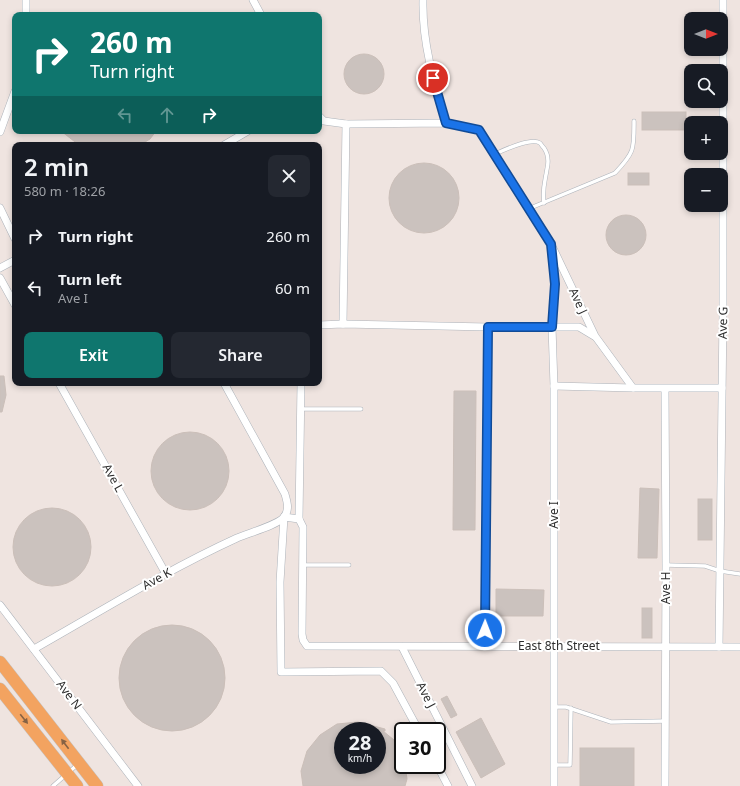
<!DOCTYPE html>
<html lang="en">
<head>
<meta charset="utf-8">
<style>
  body { margin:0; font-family:"Noto Sans",sans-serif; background:#242831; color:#f1f3f6; height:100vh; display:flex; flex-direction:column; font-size:15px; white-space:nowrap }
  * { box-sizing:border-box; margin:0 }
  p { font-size:13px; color:#9ea1a6 }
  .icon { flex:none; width:22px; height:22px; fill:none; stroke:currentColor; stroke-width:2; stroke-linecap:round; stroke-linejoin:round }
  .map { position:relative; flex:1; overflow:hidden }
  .sheet { position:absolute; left:12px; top:142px; width:310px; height:244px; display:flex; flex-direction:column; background:#171b24; border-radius:8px; box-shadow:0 2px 6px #0003 }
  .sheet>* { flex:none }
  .guide { position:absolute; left:12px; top:12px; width:310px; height:122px; border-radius:8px; box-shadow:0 2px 6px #0003; background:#0f766e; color:#fff; overflow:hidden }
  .needle { width:26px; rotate:90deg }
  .controls { position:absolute; left:684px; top:12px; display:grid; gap:8px }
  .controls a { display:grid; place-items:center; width:44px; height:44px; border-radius:8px; background:#171b24; box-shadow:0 2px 6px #0003; font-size:20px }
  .speed { position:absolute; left:334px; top:722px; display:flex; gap:8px; font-size:20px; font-weight:700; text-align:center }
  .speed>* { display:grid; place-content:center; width:52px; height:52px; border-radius:50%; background:#171b24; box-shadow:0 2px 6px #0003; line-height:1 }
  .speed small { font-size:10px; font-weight:400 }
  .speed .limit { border:2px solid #111; border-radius:6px; background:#fff; color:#111 }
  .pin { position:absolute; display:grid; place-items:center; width:34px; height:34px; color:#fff; margin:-17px; border:2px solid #fff; border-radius:50%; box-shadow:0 1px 4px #0007 }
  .me { position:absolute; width:44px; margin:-22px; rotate:1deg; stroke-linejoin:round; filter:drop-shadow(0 0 3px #0008) }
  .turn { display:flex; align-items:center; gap:14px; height:84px; padding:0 12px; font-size:18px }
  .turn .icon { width:52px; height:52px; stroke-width:2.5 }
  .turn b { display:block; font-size:28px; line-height:34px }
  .lanes { display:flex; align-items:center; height:38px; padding:0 12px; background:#0003; justify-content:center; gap:20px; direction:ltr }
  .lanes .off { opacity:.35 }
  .round { display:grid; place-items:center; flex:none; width:42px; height:42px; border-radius:8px; background:#242831 }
  .head { display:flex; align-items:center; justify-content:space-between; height:68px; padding:0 12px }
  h1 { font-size:24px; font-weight:600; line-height:30px }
  .primary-button { display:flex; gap:8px; margin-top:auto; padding:8px 12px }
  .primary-button a { flex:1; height:46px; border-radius:8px; background:#0f766e; color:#fff; font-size:16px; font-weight:600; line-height:46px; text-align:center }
  .primary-button a+a { background:#242831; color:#f1f3f6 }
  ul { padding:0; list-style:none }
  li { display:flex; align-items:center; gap:12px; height:52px; padding:0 12px }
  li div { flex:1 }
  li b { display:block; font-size:15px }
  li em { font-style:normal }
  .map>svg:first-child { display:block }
  .building { fill:#cbc2be; stroke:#cbbfb9; fill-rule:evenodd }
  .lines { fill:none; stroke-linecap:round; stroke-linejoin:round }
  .lane-casing { stroke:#adb3ba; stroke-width:4.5 }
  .street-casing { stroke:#adb3ba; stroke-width:8 }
  .primary-casing { stroke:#c4c4c4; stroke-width:13 }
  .lane { stroke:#fff; stroke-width:3.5 }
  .street { stroke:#fff; stroke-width:7 }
  .primary { stroke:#f3a360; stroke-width:12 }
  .oneway { fill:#866244 }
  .route-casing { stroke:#114b97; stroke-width:10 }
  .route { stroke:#1a73e8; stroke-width:7 }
  .labels { text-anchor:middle; stroke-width:4; stroke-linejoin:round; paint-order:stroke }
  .street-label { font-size:12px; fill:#2d2d2d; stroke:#fff }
</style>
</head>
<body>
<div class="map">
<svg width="740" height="786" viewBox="0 0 740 786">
  <rect width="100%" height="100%" fill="#efe4e0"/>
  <g class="building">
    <circle cx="364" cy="74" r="20"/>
    <rect x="642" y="112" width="44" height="18"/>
    <polygon points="61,131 156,131 150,139 140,145 79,145"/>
    <circle cx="424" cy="198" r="35"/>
    <rect x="628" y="173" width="21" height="12"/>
    <circle cx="626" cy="235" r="20"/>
    <polygon points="0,376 4,376 6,395 2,412 0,412"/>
    <polygon points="454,391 476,391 475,530 453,530"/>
    <circle cx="190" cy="471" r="39"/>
    <polygon points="640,488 659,489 657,558 638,558"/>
    <rect x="698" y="499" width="14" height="41"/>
    <circle cx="52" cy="547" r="39"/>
    <polygon points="496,589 544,590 543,616 496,616"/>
    <rect x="642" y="608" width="10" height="30"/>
    <circle cx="172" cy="678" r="53"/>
    <polygon points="447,696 457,715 451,718 441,699"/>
    <polygon points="481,718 505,764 481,778 456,732"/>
    <path d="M358,722L385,729V731H383L394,740L403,755V765H405L407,779L405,786H303L301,771L307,751L320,735L337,724ZM343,731H377V765H343Z"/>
    <rect x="580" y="748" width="54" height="38"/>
  </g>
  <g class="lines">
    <defs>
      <g id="lane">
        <path d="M495,154C504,150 531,137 540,143C541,144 542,146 544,148C548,154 549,161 547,169C545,182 542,188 544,203"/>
        <path d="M528,209L615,173C635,152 634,149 634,121"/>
        <polyline points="300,409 361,409"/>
        <polyline points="303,565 349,565"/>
        <polyline points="666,565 705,566 720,571 740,574"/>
        <polyline points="554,707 566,707 611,722 666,721"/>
        <polyline points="554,765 570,765 571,708"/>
        <polyline points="53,786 77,765"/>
      </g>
      <g id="street">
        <polyline points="26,0 26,15"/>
        <polyline points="253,0 261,15"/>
        <path d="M423,0C422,42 434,83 446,123"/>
        <polyline points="319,116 324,121 346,124 446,123 479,130 551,244 595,336 633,388 722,388"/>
        <polyline points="0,132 15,91"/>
        <polyline points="224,145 248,131"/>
        <polyline points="0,208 15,239"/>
        <polyline points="551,250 555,284 552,327 554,386 554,786"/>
        <polyline points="0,268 15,260"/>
        <polyline points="0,278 15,305"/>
        <polyline points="343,324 346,124"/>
        <polyline points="319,325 343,324 488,327 579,327 594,336"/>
        <polyline points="59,383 166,574"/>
        <polyline points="301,383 299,519 284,517 280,582 281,672 381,671 393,683 419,731"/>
        <polyline points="554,386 633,388"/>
        <polyline points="665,389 666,565 665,786"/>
        <polyline points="299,519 303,527 302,634 303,640 307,646 740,647"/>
        <polyline points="0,605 138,786"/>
        <polyline points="485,646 488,327"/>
        <polyline points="402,647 472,786"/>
        <polyline points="719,647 723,314 723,0"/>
        <path d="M34,649C101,611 167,570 237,538C248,533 278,525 284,517C290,509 287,502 285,494L224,383"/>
        <polyline points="437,765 448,786"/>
      </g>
      <g id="primary">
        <polyline points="0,662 97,786"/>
        <polyline points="0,689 77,786"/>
      </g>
    </defs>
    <use href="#lane" class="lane-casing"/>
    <use href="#street" class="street-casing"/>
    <use href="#primary" class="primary-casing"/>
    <use href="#lane" class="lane"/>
    <use href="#street" class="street"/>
    <use href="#primary" class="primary"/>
  </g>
  <defs><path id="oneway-solid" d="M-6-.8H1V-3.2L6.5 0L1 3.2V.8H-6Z"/></defs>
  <g class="oneway">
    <use href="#oneway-solid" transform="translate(24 719) rotate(51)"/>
    <use href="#oneway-solid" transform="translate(65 744) rotate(-127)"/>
  </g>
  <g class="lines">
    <defs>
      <polyline id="route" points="433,78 446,123 479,130 551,244 555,284 552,327 488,327 485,630"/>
    </defs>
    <use href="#route" class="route-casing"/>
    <use href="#route" class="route"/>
  </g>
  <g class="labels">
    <g class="street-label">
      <text transform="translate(578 301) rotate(65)" y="4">Ave J</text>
      <text transform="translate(723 323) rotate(-89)" y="4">Ave G</text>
      <text transform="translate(113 478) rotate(61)" y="4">Ave L</text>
      <text transform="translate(554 515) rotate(-90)" y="4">Ave I</text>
      <text transform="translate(157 579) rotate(-29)" y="4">Ave K</text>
      <text transform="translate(666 588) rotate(-90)" y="4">Ave H</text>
      <text x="559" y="650">East 8th Street</text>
      <text transform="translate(69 695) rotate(53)" y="4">Ave N</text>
      <text transform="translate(426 695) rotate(63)" y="4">Ave J</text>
    </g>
  </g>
</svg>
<div class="controls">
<a><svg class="needle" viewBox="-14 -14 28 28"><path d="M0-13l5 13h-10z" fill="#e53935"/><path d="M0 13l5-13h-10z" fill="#9ea1a6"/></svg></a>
<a><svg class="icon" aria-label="search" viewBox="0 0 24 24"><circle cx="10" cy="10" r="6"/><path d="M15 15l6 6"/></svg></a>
<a>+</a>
<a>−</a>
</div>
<div class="speed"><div>28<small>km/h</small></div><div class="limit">30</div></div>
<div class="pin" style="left:433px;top:78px;background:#d93025"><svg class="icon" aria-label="arrive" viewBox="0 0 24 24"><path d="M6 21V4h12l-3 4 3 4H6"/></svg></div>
<svg class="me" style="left:485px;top:630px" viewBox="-20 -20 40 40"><circle r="17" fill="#1a73e8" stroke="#fff" stroke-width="3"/><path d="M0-11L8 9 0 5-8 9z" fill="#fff"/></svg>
<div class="guide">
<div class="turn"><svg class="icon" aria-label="right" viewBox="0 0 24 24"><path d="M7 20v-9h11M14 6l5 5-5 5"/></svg><div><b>260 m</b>Turn right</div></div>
<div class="lanes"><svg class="icon off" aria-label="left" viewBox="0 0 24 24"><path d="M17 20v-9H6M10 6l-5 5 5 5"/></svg><svg class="icon off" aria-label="ahead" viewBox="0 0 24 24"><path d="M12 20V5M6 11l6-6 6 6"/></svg><svg class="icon" aria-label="right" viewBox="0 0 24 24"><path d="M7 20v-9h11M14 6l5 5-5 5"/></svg></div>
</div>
<section class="sheet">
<div class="head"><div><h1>2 min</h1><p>580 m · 18:26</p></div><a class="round"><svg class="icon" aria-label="close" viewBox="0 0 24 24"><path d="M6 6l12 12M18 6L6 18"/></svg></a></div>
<ul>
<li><svg class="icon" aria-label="right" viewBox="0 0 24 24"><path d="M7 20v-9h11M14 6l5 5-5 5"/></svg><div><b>Turn right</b></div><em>260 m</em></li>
<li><svg class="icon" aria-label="left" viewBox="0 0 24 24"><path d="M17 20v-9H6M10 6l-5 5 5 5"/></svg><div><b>Turn left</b><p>Ave I</p></div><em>60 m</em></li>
</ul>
<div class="primary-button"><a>Exit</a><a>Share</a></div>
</section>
</div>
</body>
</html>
